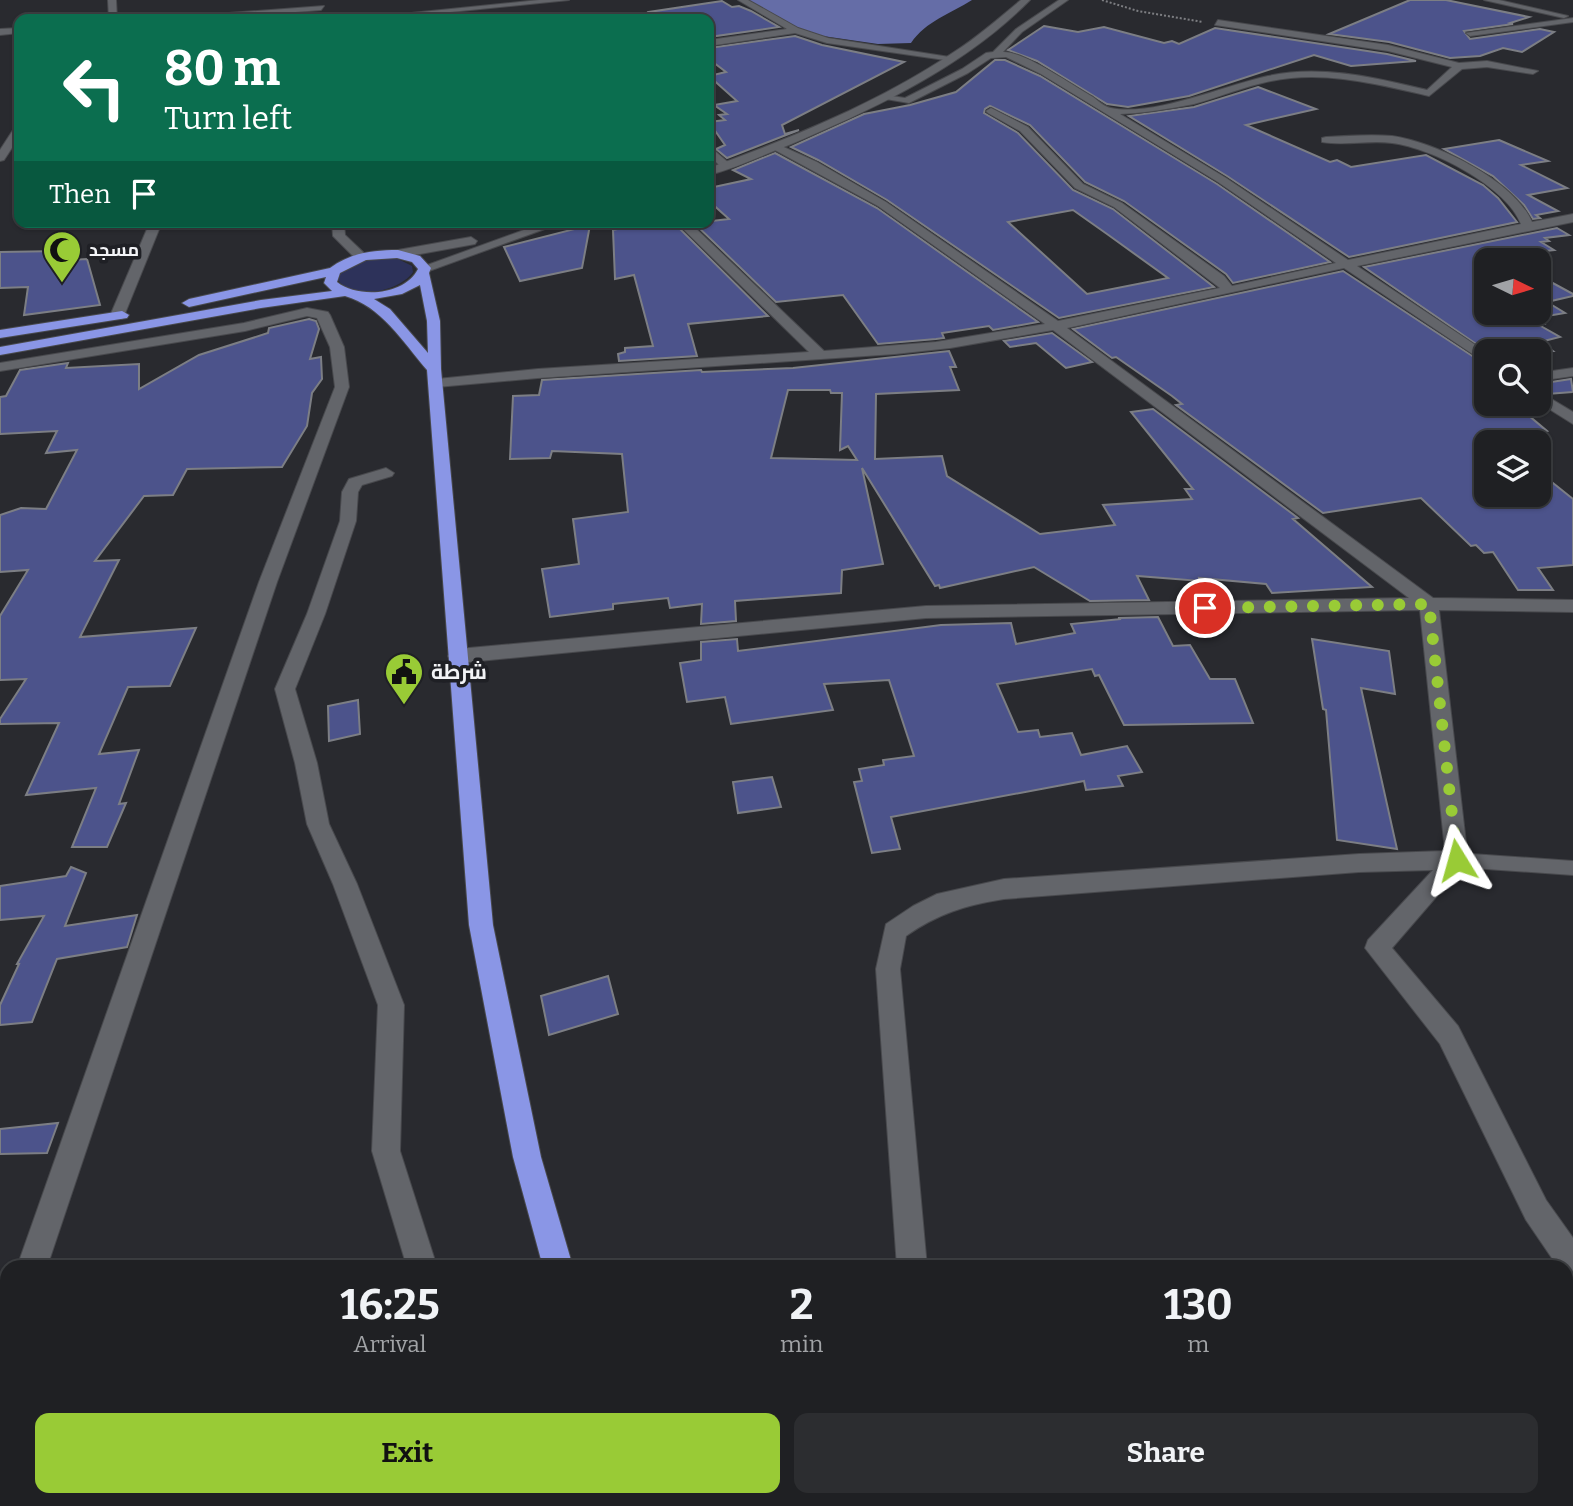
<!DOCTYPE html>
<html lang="en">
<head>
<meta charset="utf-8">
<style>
  body { margin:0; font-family:Bitter,Cairo,serif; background:#2c2d30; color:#f1f3f6; height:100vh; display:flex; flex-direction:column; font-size:26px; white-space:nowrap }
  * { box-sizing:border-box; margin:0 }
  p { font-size:23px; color:#a1a3a6 }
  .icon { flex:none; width:38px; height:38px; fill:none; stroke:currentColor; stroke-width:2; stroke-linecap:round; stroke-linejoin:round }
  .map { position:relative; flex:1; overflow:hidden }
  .details { position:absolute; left:0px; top:1260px; width:1573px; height:247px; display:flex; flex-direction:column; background:#1f2023; border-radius:21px 21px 0 0; box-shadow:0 2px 5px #0004,0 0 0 2px #3c3e41 }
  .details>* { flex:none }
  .guide { position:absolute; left:14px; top:14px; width:700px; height:214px; border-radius:14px; box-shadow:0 2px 5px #0004,0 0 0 2px #3c3e41; background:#0b6e4f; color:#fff; overflow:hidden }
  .needle { width:46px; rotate:95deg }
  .controls { position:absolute; left:1474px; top:248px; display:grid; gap:14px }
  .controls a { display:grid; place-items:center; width:77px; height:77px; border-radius:14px; background:#1f2023; box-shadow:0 2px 5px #0004,0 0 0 2px #3c3e41; font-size:35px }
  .pin { position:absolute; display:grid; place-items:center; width:60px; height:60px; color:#fff; margin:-30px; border:4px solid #fff; border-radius:50%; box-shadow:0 2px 7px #0007 }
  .me { position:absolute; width:77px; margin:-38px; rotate:352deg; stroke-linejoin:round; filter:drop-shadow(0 0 5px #0008) }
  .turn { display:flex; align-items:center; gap:24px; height:147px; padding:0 35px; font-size:32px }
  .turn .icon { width:91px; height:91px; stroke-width:2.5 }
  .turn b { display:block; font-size:49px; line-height:60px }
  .then { display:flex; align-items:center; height:66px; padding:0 35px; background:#0003; gap:14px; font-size:26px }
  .eta { display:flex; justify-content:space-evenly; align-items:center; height:119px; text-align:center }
  .eta b { font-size:42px; font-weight:700; line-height:49px }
  .primary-button { display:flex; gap:14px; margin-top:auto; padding:14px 35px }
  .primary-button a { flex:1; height:80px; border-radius:14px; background:#99cb36; color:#111; font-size:28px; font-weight:700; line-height:80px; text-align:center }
  .primary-button a+a { background:#2c2d30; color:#f1f3f6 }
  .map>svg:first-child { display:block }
  .green { fill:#2d325a }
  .water { fill:#656da7 }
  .building { fill:#4c538b; stroke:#7c7e84; stroke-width:2; fill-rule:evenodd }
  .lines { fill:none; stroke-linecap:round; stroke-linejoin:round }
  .lane-casing { stroke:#48494d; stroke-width:2 }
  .street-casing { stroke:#48494d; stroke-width:2 }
  .secondary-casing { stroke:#48494d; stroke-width:2 }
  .highway-casing { stroke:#48494d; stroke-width:2 }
  .path { stroke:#7d7e82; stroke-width:2; stroke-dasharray:2 2; stroke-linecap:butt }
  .lane { fill:#63656a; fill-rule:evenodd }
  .street { fill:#63656a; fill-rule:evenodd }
  .secondary { fill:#63656a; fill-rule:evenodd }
  .highway { fill:#8a96e6; fill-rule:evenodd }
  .route { stroke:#99cb36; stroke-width:12; stroke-dasharray:0 21.6 }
  .labels { text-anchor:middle; stroke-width:7; stroke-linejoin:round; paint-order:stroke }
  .far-poi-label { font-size:18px; font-weight:bold; fill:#f2f3f6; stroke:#1f2025; text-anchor:start }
  .poi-label { font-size:21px; font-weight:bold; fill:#f2f3f6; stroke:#1f2025; text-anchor:start }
</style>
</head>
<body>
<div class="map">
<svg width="1573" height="1506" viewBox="0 0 1573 1506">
  <rect width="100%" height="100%" fill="#292a2f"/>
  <path class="green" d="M387,257L398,259L412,266L413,272C400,291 353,302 338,280L342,270L361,261Z"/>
  <path class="water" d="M747,0H972C950,14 926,21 911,43L878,44L809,34Z"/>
  <g class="building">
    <polygon points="1410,0 1446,0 1529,17 1510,23 1513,24 1464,31 1470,39 1540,29 1554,32 1522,52 1503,48 1480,56 1450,58 1389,42 1329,34"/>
    <polygon points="722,1 732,7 739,6 751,11 779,27 709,37 709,19 658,19 649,12"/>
    <polygon points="1044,26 1078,32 1104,27 1164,43 1172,41 1179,44 1215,28 1387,54 1416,61 1351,66 1314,55 1189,96 1128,107 1107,104 1037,61 1008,50"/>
    <polygon points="795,36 822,45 904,62 782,125 785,134 799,130 727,158 716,149 725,145 709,122 725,120 719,115 727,114 714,105 737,101 709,76 726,72 709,59 709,48"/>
    <path d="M995,60H1005L1040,76L1217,184L1330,262L1233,283L1226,274L1124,201L1085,182L1030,125L990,106L985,109L984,113L1018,133L1073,190L1113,209L1214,287L1059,318L887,200L818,160L791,147L864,114L910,105L956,92ZM1073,210L1107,234L1168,278L1087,294L1008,222Z"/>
    <polygon points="1258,87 1316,109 1246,125 1330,162 1337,160 1351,167 1426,155 1483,185 1498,198 1517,222 1349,257 1227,176 1129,116 1194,107"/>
    <polygon points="1499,140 1548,161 1521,165 1567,188 1528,195 1558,211 1536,215 1540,218 1533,219 1524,205 1493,176 1444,149"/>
    <polygon points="775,153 877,208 1038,322 993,330 989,326 942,333 944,338 936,339 878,344 843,295 776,302 694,223 729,219 709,201 709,188 751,179 733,170"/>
    <polygon points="640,224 646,229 676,225 768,316 688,324 697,356 619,361 618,354 625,352 625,348 653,346 634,275 615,279 613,230"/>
    <polygon points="590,225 582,268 520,281 504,247"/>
    <polygon points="1557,228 1569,235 1545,238 1549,241 1541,242 1554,250 1504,256 1513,261 1486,261 1486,313 1538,313 1538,275 1573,294 1573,296 1547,302 1565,313 1535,318 1544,324 1539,325 1560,337 1540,342 1553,351 1538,353 1488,352 1364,267"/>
    <polygon points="60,251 53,261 87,259 100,305 24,315 28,287 0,288 0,252"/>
    <polygon points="1343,271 1486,365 1486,404 1515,404 1547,431 1486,442 1486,495 1538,495 1538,471 1573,499 1573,565 1538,568 1553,590 1518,590 1493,552 1484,553 1476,545 1471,546 1421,498 1323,513 1176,405 1182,404 1172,396 1116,357 1112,358 1073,329"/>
    <polygon points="309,319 316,321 319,329 310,359 321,357 322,379 312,393 307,426 282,467 187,469 173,495 144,496 95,561 119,560 80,637 196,628 170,686 128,687 99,754 139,750 119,804 126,803 107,847 72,847 96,788 26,795 59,723 0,724 0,719 26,679 0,680 0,616 28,570 0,572 0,515 21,508 46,509 77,450 46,453 57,431 0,434 0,397 6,396 20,370 68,363 66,368 139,364 139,389 199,355 268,333 269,328"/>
    <polygon points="1052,333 1092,362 1066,368 1036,343 1010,347 1004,341"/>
    <path d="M949,351L956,367H950L959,390L876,394L875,459L942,456L947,476L1040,534L1115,525L1103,505L1192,499L1185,489H1193L1131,412L1153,409L1298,518L1293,519L1372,587L1272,593L1266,584L1199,578L1200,581L1137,576L1149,600L1090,601L1034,567L940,588L939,585L935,586L862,468L883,564L842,570L841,593L735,601L736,621L701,624L702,604L670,608L668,598L613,604V609L550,617L542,569L579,564L573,519L628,512L622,454L552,451L550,458L510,459L513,396L539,395L542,380L701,370L702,372L793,368ZM788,390H830L831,393H842L840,450L848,446L857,460L771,458Z"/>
    <polygon points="1571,379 1573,392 1547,394 1538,389 1538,384"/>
    <polygon points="1158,617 1173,646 1190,645 1210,679 1235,679 1253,723 1124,725 1099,675 1095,676 1092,669 997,684 1018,732 1038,730 1040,737 1072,733 1081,755 1127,746 1142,772 1118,776 1123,786 1086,790 1084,781 891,817 900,849 872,853 854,782 862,781 859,769 884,765 883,760 914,756 889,680 824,684 833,710 731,724 725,697 687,702 680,663 701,660 701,642 737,639 738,651 941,625 1011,623 1016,644 1075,633 1071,624 1121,619 1118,618"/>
    <polygon points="1312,639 1389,651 1395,694 1361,688 1397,849 1337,840 1326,710 1323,709"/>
    <polygon points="358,700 360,734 329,741 328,706"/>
    <polygon points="772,777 781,807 738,813 733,782"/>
    <polygon points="71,867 86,873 65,926 137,915 127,947 57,959 32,1022 0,1025 0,1005 19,964 17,964 44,916 0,920 0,886 66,876"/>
    <polygon points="608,976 618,1014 549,1035 541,996"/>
    <polygon points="58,1123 47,1153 0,1154 0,1129"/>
  </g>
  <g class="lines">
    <defs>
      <polygon id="lane" points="1457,853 1573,861 1573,875 1457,867 1451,865 1448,860 1451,855"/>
      <g id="street">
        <polygon points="108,0 116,0 117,19 109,19"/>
        <polygon points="539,0 569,0 381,19 352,19"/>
        <polygon points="738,0 748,0 798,28 828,38 956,58 952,61 827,43 795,33 709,46 709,40 787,29"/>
        <path d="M1059,0H1068L1022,32L1003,52C1024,51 1073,86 1093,97C1098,101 1105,107 1111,108C1153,117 1226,85 1268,76C1321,64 1376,78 1427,90L1452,67L1388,51L1215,25L1218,20L1388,45L1459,63L1487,61L1538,71L1533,74L1487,67L1462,69L1429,96C1377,84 1324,70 1271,81C1245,86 1220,97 1194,104C1169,109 1144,113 1120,114L1226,178L1348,260L1521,224C1506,186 1432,148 1392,143C1369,140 1345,146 1322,142V138L1326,137C1348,136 1370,134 1392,136C1435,142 1514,180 1532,222L1573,214V222L1357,266L1486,352V363L1344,268L1067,328L1433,598L1573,600V612L1439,610L1468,860L1392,948L1458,1026L1546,1200L1573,1238V1278L1566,1275V1267H1558L1526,1220L1440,1044L1365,948L1368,940L1433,870L1359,872L1004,899C966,905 937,914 906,936L900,969L927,1267H897L876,969L886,924L913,906L937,894L1004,879L1359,854L1445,851L1420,610L926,618L458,663L451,661L448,656L451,651L458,649L926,606L1409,598L1053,330L950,348L895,354L538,378L437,387L430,383L437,379L538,369L809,352L676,222H689L824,351L936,342L1045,324L878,206L773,149V145L777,144L817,162L886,202L1058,321L1220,288L1114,207L1075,188L1020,131L988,113L986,111L991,108L1028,127L1083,184L1122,203L1224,276L1232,286L1336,263L1218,182L1041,74L1006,57L991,58L968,73L909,103L880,98L885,95L905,98L962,69L986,53L993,52L1016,29Z"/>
        <polygon points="1484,0 1499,0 1568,16 1564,18"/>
        <polygon points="324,6 321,10 204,19 170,19 174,17"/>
        <polygon points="1573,18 1573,22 1470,36 1466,33"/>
        <polygon points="19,28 19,33 0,35 0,29"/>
        <polygon points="19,126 19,137 4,160 0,161 0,150 15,127"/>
        <polygon points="709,146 730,164 730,168 722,168 709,155"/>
        <polygon points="150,222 162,222 124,316 122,319 112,319 110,316"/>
        <polygon points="332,222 344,222 345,235 365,254 365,260 357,260 333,236"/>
        <polygon points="307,308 328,312 330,315 344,347 349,387 277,582 47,1267 17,1267 259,582 335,387 330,347 317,318 307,316 245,331 0,371 0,363 244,323"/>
        <polygon points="1573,368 1573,376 1538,381 1538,373"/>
        <polygon points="1538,391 1573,412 1573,424 1538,402"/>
        <polygon points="386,468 394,473 392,476 362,485 358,492 356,521 325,614 295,689 317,763 329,824 357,884 404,1005 400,1151 437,1267 407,1267 372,1151 378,1005 333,884 307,824 295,763 275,689 307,614 340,521 342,492 349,479"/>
        <polygon points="7,1322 7,1371 0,1374 0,1325"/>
        <polygon points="478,1500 512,1500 514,1506 480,1506"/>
        <rect x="913" y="1500" width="34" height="6"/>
      </g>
      <g id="secondary">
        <path d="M1021,0H1030C964,67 874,109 789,145C763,155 736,168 709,175V168C793,137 878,103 954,52C978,37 999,18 1021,0Z"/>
        <polygon points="546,222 564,222 429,271 425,272 419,268"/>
        <polygon points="471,237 477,241 475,244 398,258 392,254 398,250"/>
      </g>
      <g id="highway">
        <path d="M398,250L420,256L431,268L429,273L440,321L441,369L493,925L541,1157L573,1267H543L513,1157L469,925L427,370C403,342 381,306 345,296L261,308L0,355V347L261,300L332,291L324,283L326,277L189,307L182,303L189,299L330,268C350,253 373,250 398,250ZM397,258L412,262L418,269C405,295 359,299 337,282L340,273L366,260ZM420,285L427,321L428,353L390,309L374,299L402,294Z"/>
        <polygon points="122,311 129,315 127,318 0,338 0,330"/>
        <polygon points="610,1500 644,1500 646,1506 612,1506"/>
      </g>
    </defs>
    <use href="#lane" class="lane-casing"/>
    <use href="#street" class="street-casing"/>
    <use href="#secondary" class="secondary-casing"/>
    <use href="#highway" class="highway-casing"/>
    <polyline class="path" points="1102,0 1138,11 1203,22"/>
    <use href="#lane" class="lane"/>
    <use href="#street" class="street"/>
    <use href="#secondary" class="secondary"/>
    <use href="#highway" class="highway"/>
  </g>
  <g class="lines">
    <polyline class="route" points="1205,608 1429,604 1457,860"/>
  </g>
  <defs>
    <symbol id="mosque-pin" viewBox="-11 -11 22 30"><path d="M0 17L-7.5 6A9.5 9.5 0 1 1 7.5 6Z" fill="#99cb36" stroke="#1f2025"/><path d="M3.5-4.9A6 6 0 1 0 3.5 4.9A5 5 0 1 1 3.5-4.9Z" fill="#111"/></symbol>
    <symbol id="civic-pin" viewBox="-11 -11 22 30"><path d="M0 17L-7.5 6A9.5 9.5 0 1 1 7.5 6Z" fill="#99cb36" stroke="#1f2025"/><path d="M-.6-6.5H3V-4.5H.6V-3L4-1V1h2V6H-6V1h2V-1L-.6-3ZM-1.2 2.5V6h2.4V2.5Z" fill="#111"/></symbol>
  </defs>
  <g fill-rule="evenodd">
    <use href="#mosque-pin" x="40" y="228" width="44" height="60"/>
    <use href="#civic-pin" x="382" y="650" width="44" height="60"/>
  </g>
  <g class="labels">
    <g class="far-poi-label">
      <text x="89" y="256">مسجد</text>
    </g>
    <g class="poi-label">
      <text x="431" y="679">شرطة</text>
    </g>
  </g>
</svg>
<div class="controls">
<a><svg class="needle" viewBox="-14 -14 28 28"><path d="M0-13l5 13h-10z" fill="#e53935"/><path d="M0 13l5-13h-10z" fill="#a1a3a6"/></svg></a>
<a><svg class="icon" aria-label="search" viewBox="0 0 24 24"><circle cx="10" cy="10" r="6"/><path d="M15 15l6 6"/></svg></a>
<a><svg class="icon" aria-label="layers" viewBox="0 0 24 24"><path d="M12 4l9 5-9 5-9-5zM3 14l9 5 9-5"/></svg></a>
</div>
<div class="pin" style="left:1205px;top:608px;background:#d93025"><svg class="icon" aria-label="arrive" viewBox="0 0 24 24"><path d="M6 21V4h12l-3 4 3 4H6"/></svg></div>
<svg class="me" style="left:1457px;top:860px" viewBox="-20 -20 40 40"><path d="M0-17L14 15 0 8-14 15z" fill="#99cb36" stroke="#fff" stroke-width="4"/></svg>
<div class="guide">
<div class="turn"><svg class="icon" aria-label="left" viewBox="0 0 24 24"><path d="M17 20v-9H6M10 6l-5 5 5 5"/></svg><div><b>80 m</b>Turn left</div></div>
<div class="then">Then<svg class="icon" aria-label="arrive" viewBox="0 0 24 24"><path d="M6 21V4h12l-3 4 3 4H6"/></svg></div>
</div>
<section class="details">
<div class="eta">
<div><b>16:25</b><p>Arrival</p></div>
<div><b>2</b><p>min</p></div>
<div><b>130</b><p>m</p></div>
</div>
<div class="primary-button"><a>Exit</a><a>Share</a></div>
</section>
</div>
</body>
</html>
